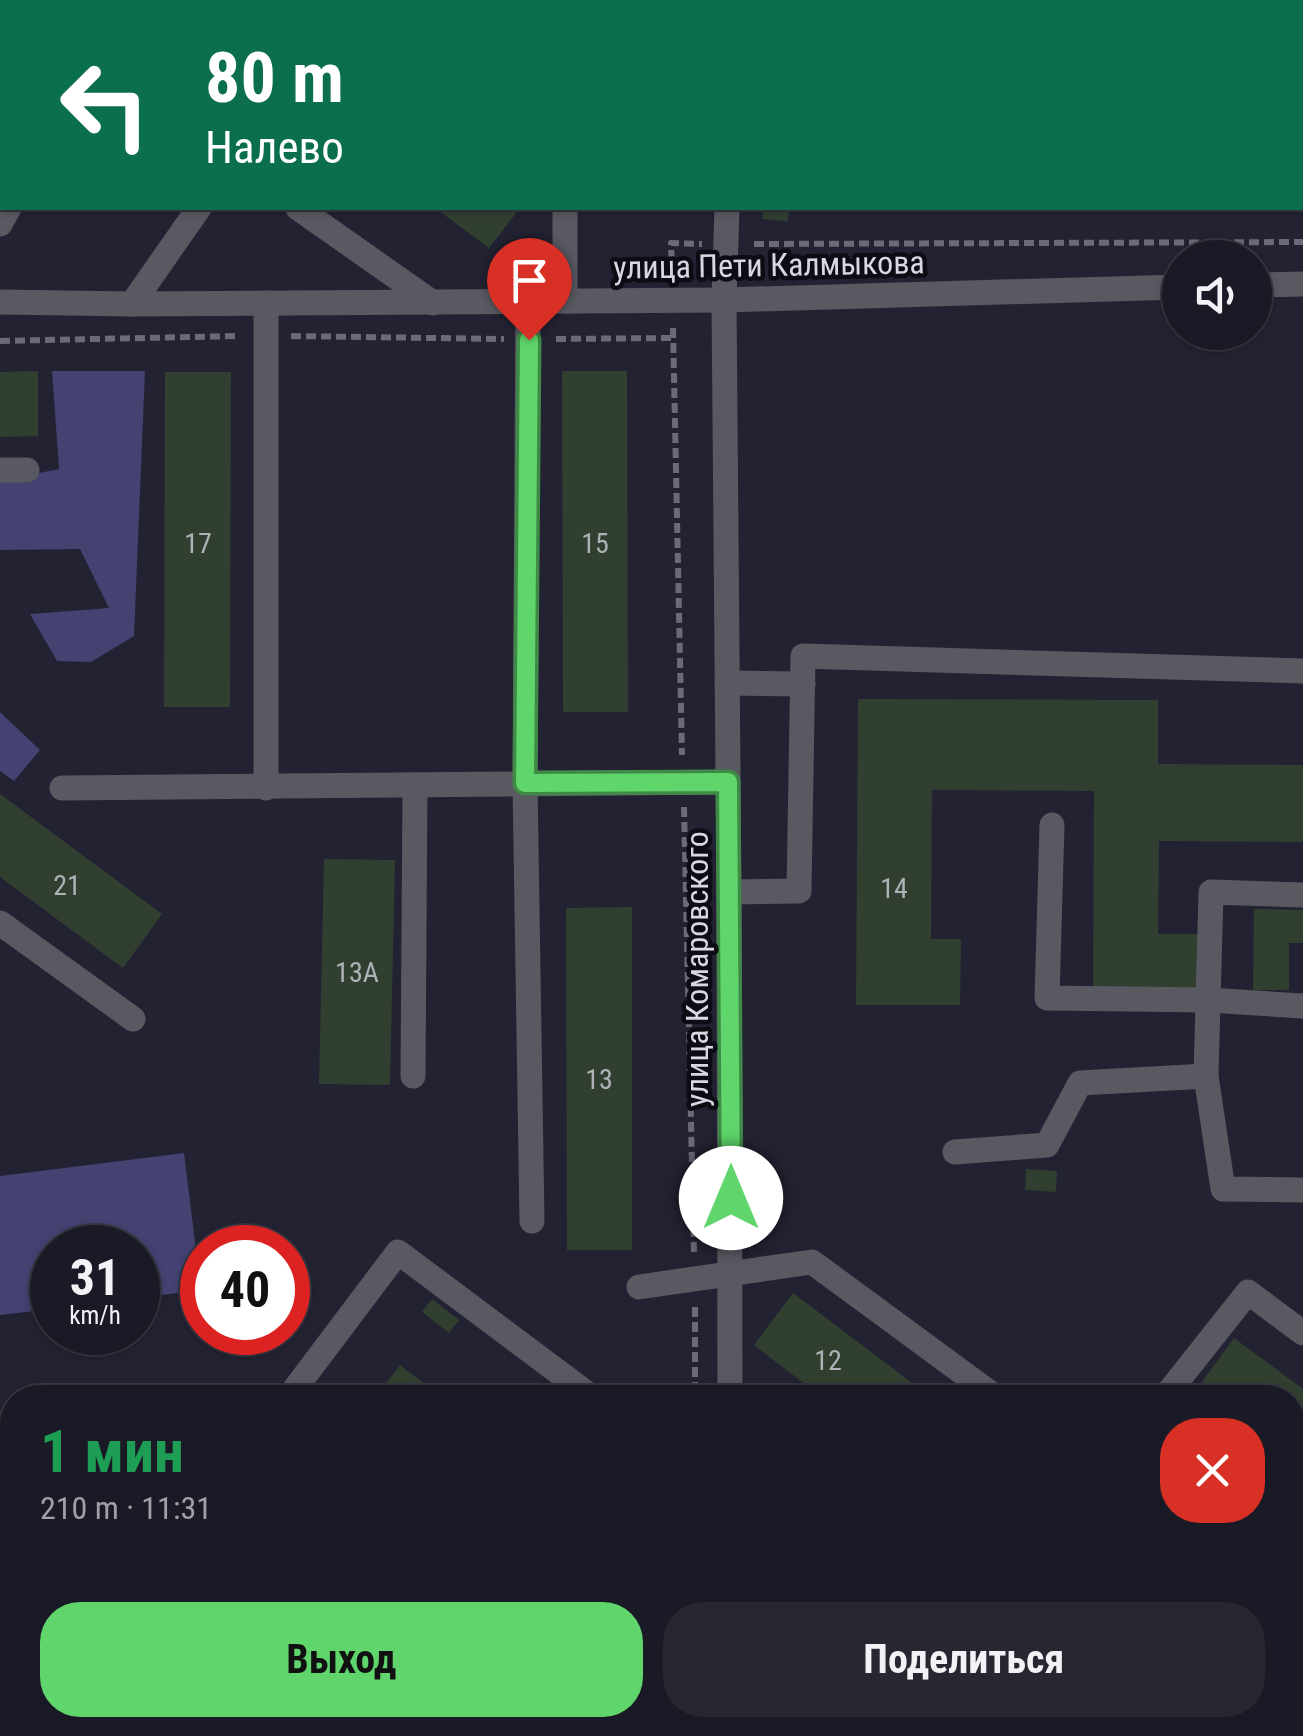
<!DOCTYPE html>
<html lang="ru">
<head>
<meta charset="utf-8">
<style>
  body { margin:0; font-family:"Roboto Condensed",sans-serif; background:#272732; color:#f1f3f6; height:100vh; display:flex; flex-direction:column; font-size:38px; white-space:nowrap }
  * { box-sizing:border-box; margin:0 }
  p { font-size:32px; color:#9fa1a7 }
  .icon { flex:none; width:55px; height:55px; fill:none; stroke:currentColor; stroke-width:2; stroke-linecap:round; stroke-linejoin:round }
  .map { position:relative; flex:1; overflow:hidden }
  .drawer { position:absolute; left:0px; top:1385px; width:1305px; height:352px; display:flex; flex-direction:column; background:#1a1a26; border-radius:40px 40px 0 0; box-shadow:0 2px 8px #0004,0 0 0 2px #383843 }
  .drawer>* { flex:none }
  .hud { position:absolute; left:0px; top:0px; width:1305px; height:210px; box-shadow:0 2px 8px #0004,0 0 0 2px #383843; background:#0b6e4f; color:#fff; overflow:hidden }
  .fabs { position:absolute; left:1162px; top:240px; display:grid; gap:20px }
  .fabs a { display:grid; place-items:center; width:110px; height:110px; border-radius:50%; background:#1a1a26; box-shadow:0 2px 8px #0004,0 0 0 2px #383843; font-size:50px }
  .speed { position:absolute; left:30px; top:1225px; display:flex; gap:20px; font-size:50px; font-weight:700; text-align:center }
  .speed>* { display:grid; place-content:center; width:130px; height:130px; border-radius:50%; background:#1a1a26; box-shadow:0 2px 8px #0004,0 0 0 2px #383843; line-height:1 }
  .speed small { font-size:25px; font-weight:400 }
  .speed .limit { border:15px solid #d22; background:#fff; color:#111 }
  .pin { position:absolute; display:grid; place-items:center; width:85px; height:85px; color:#fff; margin:-102px -42px; border-radius:50% 50% 50% 0; rotate:-45deg; box-shadow:0 0 10px #0007 }
  .pin .icon { rotate:45deg }
  .me { position:absolute; width:110px; margin:-55px; rotate:0deg; stroke-linejoin:round; filter:drop-shadow(0 0 8px #0008) }
  .turn { display:flex; align-items:center; gap:35px; height:210px; padding:0 40px; font-size:45px }
  .turn .icon { width:130px; height:130px; stroke-width:2.5 }
  .turn b { display:block; font-size:70px; line-height:85px }
  .round { display:grid; place-items:center; flex:none; width:105px; height:105px; border-radius:40px; background:#272732 }
  .head { display:flex; align-items:center; justify-content:space-between; height:170px; padding:0 40px }
  h1 { font-size:60px; font-weight:700; line-height:75px; color:#1e9e55 }
  .button { display:flex; gap:20px; margin-top:auto; padding:20px 40px }
  .button a { flex:1; height:115px; border-radius:40px; background:#5fd56b; color:#111; font-size:40px; font-weight:700; line-height:115px; text-align:center }
  .button a+a { background:#272732; color:#f1f3f6 }
  .map>svg:first-child { display:block }
  .green { fill:#434271 }
  .building { fill:#313f31 }
  .lines { fill:none; stroke-linecap:round; stroke-linejoin:round }
  .path { stroke:#6a6a78; stroke-width:6; stroke-dasharray:10 5; stroke-linecap:butt }
  .minor { stroke:#595962; stroke-width:25 }
  .route-casing { stroke:#3e8a46; stroke-width:25 }
  .route { stroke:#5fd56b; stroke-width:18 }
  .labels { text-anchor:middle; stroke-width:9; stroke-linejoin:round; paint-order:stroke }
  .number-label { font-size:28px; fill:#aeb2b6 }
  .street-label { font-size:32px; fill:#d8d8e3; stroke:#0c0d14 }
</style>
</head>
<body>
<div class="map">
<svg width="1303" height="1736" viewBox="0 0 1303 1736">
  <rect width="100%" height="100%" fill="#222232"/>
  <g class="green">
    <polygon points="52,371 145,371 134,636 91,662 57,661 30,614 109,608 80,549 0,550 0,481 59,469"/>
    <polygon points="0,712 40,750 14,781 0,771"/>
    <polygon points="184,1153 201,1290 138,1298 138,1248 52,1248 52,1309 0,1315 0,1176"/>
  </g>
  <g class="building">
    <polygon points="435,208 520,208 489,248"/>
    <polygon points="763,208 789,208 788,221 762,219"/>
    <polygon points="38,371 38,436 0,437 0,372"/>
    <polygon points="562,371 627,371 628,712 563,712"/>
    <polygon points="165,372 231,372 230,707 164,707"/>
    <polygon points="858,699 1158,700 1158,764 1303,765 1303,842 1159,841 1158,934 1198,934 1198,993 1093,992 1094,791 932,790 931,939 961,939 960,1005 856,1005"/>
    <polygon points="0,794 162,914 123,968 0,877"/>
    <polygon points="324,859 395,860 390,1085 319,1084"/>
    <polygon points="632,907 632,1250 567,1250 566,908"/>
    <polygon points="1254,909 1303,910 1303,943 1289,943 1289,990 1253,990"/>
    <polygon points="1026,1169 1057,1171 1056,1192 1025,1190"/>
    <polygon points="793,1293 825,1317 932,1398 823,1398 754,1345"/>
    <polygon points="432,1299 459,1320 449,1333 422,1312"/>
    <polygon points="1234,1338 1303,1389 1303,1469 1292,1461 1292,1398 1206,1398 1196,1390"/>
    <polygon points="400,1365 443,1398 375,1398"/>
    <polygon points="736,1725 816,1725 808,1736 728,1736"/>
  </g>
  <g class="lines">
    <g class="path">
      <polyline points="821,0 822,2"/>
      <polyline points="754,244 1303,242"/>
      <polyline points="672,275 671,243 702,244"/>
      <polyline points="673,328 682,755"/>
      <polyline points="291,336 504,339"/>
      <polyline points="556,339 673,338"/>
      <polyline points="0,341 239,336"/>
      <polyline points="684,807 694,1255"/>
      <polyline points="695,1307 695,1398"/>
      <polyline points="1229,1725 1245,1736"/>
      <polyline points="562,1736 570,1725"/>
      <polyline points="653,1736 661,1725"/>
    </g>
    <g class="minor">
      <polyline points="562,0 566,2"/>
      <polyline points="1090,0 1099,2"/>
      <polyline points="162,2 164,0"/>
      <polyline points="341,2 343,0"/>
      <polyline points="883,2 885,0"/>
      <polyline points="1007,2 1018,0"/>
      <polyline points="1302,63 1303,63"/>
      <polyline points="0,186 2,187"/>
      <polyline points="298,208 433,303"/>
      <polyline points="565,208 565,301"/>
      <polyline points="727,208 724,300 729,892 730,1398"/>
      <polyline points="0,224 9,208"/>
      <polyline points="1255,285 1303,284"/>
      <polyline points="528,301 525,783 532,1221"/>
      <polyline points="0,302 132,304 724,300 1180,287"/>
      <polyline points="132,304 199,208"/>
      <polyline points="0,470 27,470"/>
      <polyline points="727,683 803,684"/>
      <polyline points="62,788 728,782"/>
      <polyline points="266,788 266,303"/>
      <polyline points="1052,825 1047,998 1208,1000 1303,1006"/>
      <polyline points="729,892 799,891 803,656 1303,671"/>
      <polyline points="1303,895 1211,892 1206,1076 1223,1189 1303,1190"/>
      <polyline points="0,923 133,1019"/>
      <polyline points="413,1076 415,785"/>
      <polyline points="955,1152 1047,1145 1080,1083 1206,1076"/>
      <polyline points="639,1287 812,1262 997,1398"/>
      <polyline points="288,1398 398,1252 593,1398"/>
      <polyline points="1164,1398 1248,1292 1303,1333"/>
      <polyline points="1292,1687 1303,1694"/>
      <polyline points="154,1725 169,1736"/>
      <polyline points="608,1736 616,1725"/>
    </g>
  </g>
  <g class="lines">
    <defs>
      <polyline id="route" points="529,340 525,783 728,782 731,1198"/>
    </defs>
    <use href="#route" class="route-casing"/>
    <use href="#route" class="route"/>
  </g>
  <g class="labels">
    <g class="number-label">
      <text x="198" y="553">17</text>
      <text x="595" y="553">15</text>
      <text x="67" y="895">21</text>
      <text x="894" y="898">14</text>
      <text x="357" y="982">13А</text>
      <text x="599" y="1089">13</text>
      <text x="828" y="1370">12</text>
    </g>
    <g class="street-label">
      <text transform="translate(769 265) rotate(-1)" y="11">улица Пети Калмыкова</text>
      <text transform="translate(697 969) rotate(-90)" y="11">улица Комаровского</text>
    </g>
  </g>
</svg>
<div class="fabs">
<a><svg class="icon" aria-label="sound" viewBox="0 0 24 24"><path d="M4 9h4l5-4v14l-5-4H4zM17 9q2 3 0 6"/></svg></a>
</div>
<div class="speed"><div>31<small>km/h</small></div><div class="limit">40</div></div>
<div class="pin" style="left:529px;top:340px;background:#d93025"><svg class="icon" aria-label="arrive" viewBox="0 0 24 24"><path d="M6 21V4h12l-3 4 3 4H6"/></svg></div>
<svg class="me" style="left:731px;top:1198px" viewBox="-20 -20 40 40"><circle r="19" fill="#fff"/><path d="M0-13L10 11 0 6-10 11z" fill="#5fd56b"/></svg>
<div class="hud">
<div class="turn"><svg class="icon" aria-label="left" viewBox="0 0 24 24"><path d="M17 20v-9H6M10 6l-5 5 5 5"/></svg><div><b>80 m</b>Налево</div></div>
</div>
<section class="drawer">
<div class="head"><div><h1>1 мин</h1><p>210 m · 11:31</p></div><a class="round" style="background:#d93025;color:#fff"><svg class="icon" aria-label="close" viewBox="0 0 24 24"><path d="M6 6l12 12M18 6L6 18"/></svg></a></div>
<div class="button"><a>Выход</a><a>Поделиться</a></div>
</section>
</div>
</body>
</html>
